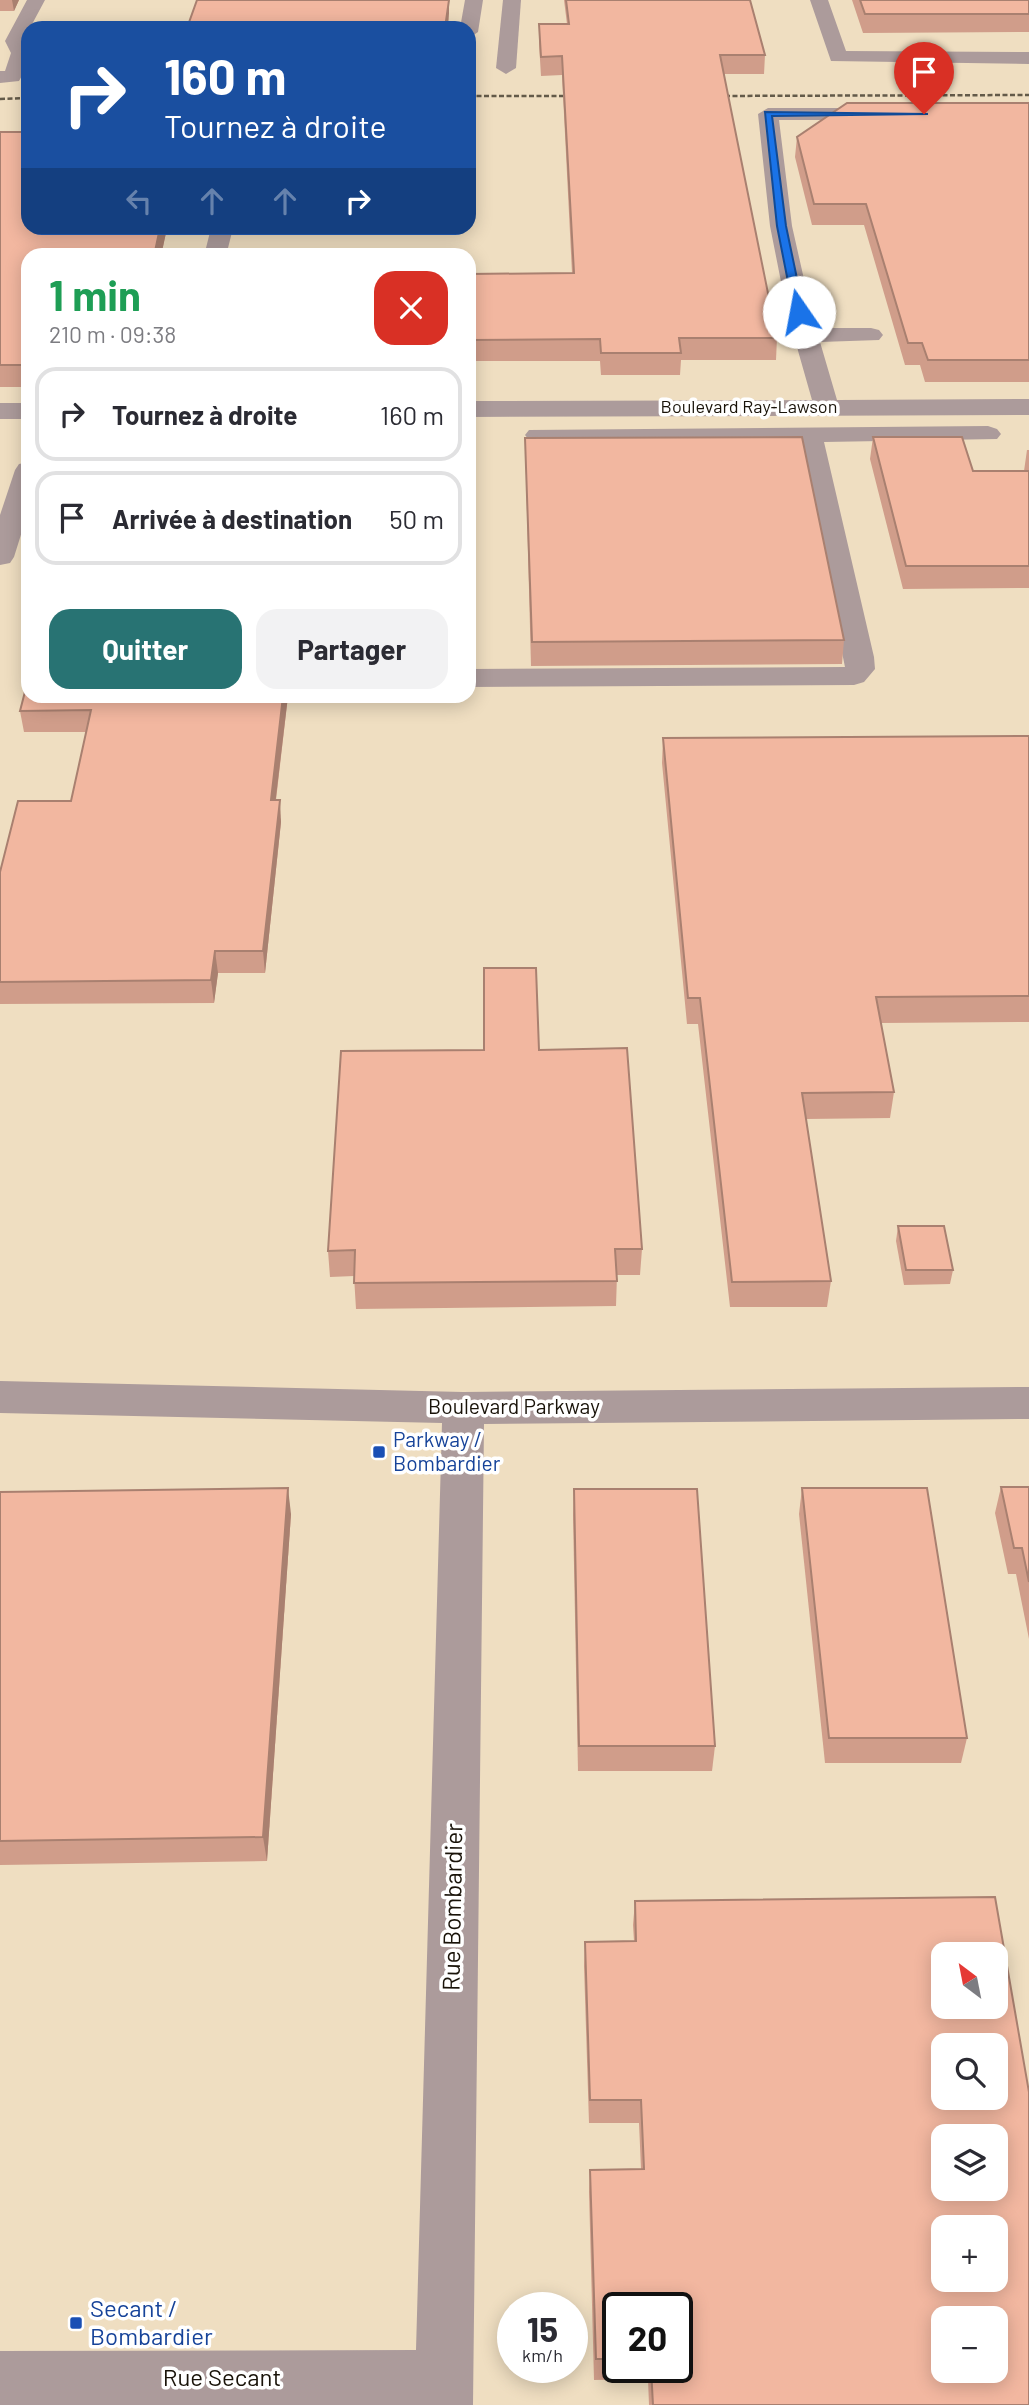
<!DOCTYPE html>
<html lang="fr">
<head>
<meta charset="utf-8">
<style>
  body { margin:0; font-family:Barlow,sans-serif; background:#f2f2f3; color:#2b2b33; height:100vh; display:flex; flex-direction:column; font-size:26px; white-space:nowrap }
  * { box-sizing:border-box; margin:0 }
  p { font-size:23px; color:#7c7c81 }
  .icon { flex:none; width:38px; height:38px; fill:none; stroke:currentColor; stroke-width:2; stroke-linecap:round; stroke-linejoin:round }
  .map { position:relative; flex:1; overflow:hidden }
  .panel { position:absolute; left:21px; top:248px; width:455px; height:455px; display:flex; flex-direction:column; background:#fff; border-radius:21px; box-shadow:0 4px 18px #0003 }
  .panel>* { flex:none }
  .guide { position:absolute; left:21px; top:21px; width:455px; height:214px; border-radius:21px; box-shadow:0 4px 18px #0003; background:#1a4fa0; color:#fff; overflow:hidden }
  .needle { width:46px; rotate:328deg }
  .buttons { position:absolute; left:931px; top:1942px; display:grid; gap:14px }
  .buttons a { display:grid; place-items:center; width:77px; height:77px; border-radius:14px; background:#fff; box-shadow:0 4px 18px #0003; font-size:35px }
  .speed { position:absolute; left:497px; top:2292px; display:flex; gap:14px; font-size:35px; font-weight:700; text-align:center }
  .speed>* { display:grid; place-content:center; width:91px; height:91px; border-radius:50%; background:#fff; box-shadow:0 4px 18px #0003; line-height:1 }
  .speed small { font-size:18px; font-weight:400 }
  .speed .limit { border:4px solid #111; border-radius:10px; background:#fff; color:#111 }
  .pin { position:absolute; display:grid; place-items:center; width:60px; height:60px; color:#fff; margin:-72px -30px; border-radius:50% 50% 50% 0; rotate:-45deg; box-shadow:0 0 7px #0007 }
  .pin .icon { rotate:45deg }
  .me { position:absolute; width:77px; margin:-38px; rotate:348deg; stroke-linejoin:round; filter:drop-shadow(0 0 5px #0008) }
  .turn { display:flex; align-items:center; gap:24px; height:147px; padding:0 28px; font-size:32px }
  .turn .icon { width:91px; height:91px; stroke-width:2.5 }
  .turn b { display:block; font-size:49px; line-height:60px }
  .lanes { display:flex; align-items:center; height:66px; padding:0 28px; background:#0003; justify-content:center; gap:35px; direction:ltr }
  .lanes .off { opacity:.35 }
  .round { display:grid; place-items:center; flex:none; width:74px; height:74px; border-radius:21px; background:#f2f2f3 }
  .head { display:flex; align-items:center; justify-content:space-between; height:119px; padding:0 28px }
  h1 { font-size:42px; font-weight:700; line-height:52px; color:#1e9e55 }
  .primary-button { display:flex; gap:14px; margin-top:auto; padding:14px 28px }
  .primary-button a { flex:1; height:80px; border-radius:21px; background:#287373; color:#fff; font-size:28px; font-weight:700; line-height:80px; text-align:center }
  .primary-button a+a { background:#f2f2f3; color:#2b2b33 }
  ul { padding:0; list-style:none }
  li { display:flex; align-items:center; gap:21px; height:94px; margin:0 14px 10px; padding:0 14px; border:4px solid #e1e1e2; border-radius:21px }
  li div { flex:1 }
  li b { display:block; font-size:26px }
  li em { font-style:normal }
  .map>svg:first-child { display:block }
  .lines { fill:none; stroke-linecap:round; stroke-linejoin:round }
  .minor { fill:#ac9b9b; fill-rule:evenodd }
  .rail { stroke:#635a49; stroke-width:2.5; stroke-dasharray:5 2.5; stroke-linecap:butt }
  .wall { fill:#d09d8a; fill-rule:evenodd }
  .shaded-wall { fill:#a98070 }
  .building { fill:#f2b7a0; stroke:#a98070; stroke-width:2; fill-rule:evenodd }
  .route { fill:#1a73e8; stroke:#114b97; stroke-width:2 }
  .transit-dot { fill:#1a4fb4; stroke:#fff; stroke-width:2.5 }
  .labels { text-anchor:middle; stroke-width:7; stroke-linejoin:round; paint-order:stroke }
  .far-street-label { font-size:18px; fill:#191309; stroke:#fff }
  .street-label { font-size:21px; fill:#191309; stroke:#fff }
  .transit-label { font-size:21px; fill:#164399; stroke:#fff; text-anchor:start }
  .near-street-label { font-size:24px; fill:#191309; stroke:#fff }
  .near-transit-label { font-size:24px; fill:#164399; stroke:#fff; text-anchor:start }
</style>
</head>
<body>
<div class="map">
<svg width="1029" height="2405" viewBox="0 0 1029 2405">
  <rect width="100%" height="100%" fill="#efdec1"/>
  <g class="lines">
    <g class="minor">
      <path d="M27,0H45L23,41C31,54 27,68 19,81L0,83V71H5L11,53L5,41Z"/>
      <polygon points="465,0 483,0 478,32 469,38 469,28 460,28"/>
      <polygon points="503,0 521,0 516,68 506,74 496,68"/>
      <polygon points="810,0 828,0 846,51 1029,52 1029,64 831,61"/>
      <polygon points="768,108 883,108 893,114 883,120 779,120 792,226 815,328 871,328 879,330 883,335 879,340 820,342 837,400 1029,399 1029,415 469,417 469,401 812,400 787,312 770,226 758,114"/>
      <polygon points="211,228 233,228 226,256 204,256"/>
      <rect x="0" y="403" width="28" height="16"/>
      <polygon points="988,426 997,429 1001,434 997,439 824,442 874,657 875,669 864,682 854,685 469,687 469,669 845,667 799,442 538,443 529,440 525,435 529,430"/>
      <polygon points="28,462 28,512 14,557 10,563 0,565 0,515 15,470 19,464"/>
      <polygon points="0,1381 463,1392 1029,1387 1029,1419 484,1424 473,2405 0,2405 0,2351 416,2350 442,1423 0,1413"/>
    </g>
    <g class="rail">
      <polyline points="469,96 581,96"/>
      <polyline points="710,96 1029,95"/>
      <polyline points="0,99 28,98"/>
    </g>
  </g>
  <g class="wall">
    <polygon points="0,0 19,0 14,11 0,11"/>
    <polygon points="564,0 750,0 765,55 764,74 724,74 777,338 776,360 681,360 680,375 601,375 600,361 469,361 469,274 572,273 562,75 541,76 539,43 539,24 567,24"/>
    <polygon points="852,0 1029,0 1029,32 863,33"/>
    <polygon points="1029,103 1029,382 925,382 920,365 905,365 864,225 812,225 795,157 797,137"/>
    <polygon points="0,132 28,228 167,228 161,256 28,256 28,387 0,387"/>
    <polygon points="873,437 973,471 1024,471 1027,450 1029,450 1029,588 903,589 870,459"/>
    <polygon points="525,438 844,640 842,664 531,666"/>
    <polygon points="28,696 288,696 276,800 281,822 265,973 218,973 214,1003 0,1004 0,872 71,801 86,732 24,732 20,711"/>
    <polygon points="1029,736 1029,1022 880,1023 894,1092 890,1118 806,1119 831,1281 827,1307 730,1307 698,1024 687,1024 662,763 663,738"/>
    <polygon points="539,1050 642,1249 640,1275 617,1275 616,1306 356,1309 354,1276 330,1277 328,1251"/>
    <polygon points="898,1226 953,1270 950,1284 904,1285 896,1241"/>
    <polygon points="1001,1487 1029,1487 1029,1639 1016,1574 1008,1574 995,1513"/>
    <polygon points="802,1488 967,1738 961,1763 825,1763 799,1514"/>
    <polygon points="574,1489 715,1746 712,1771 578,1771 573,1515"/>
    <polygon points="0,1492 291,1514 267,1861 0,1865"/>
    <path d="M635,1901L1029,2405H649L648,2379L594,2380L589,2192L590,2170L641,2169L639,2123H589L584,1966L585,1942L634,1941L633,1925ZM618,2308L677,2368H618Z"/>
  </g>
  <g class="shaded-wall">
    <polygon points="12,0 19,0 14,11"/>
    <polygon points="449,0 449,13 448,28 445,28"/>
    <polygon points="160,228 167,228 161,256 154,256"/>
    <polygon points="283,696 288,696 273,822 271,800"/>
    <polygon points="280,800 281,822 265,973 263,951"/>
    <polygon points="215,951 218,973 214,1003 211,980"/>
    <polygon points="288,1488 291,1514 267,1861 263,1837"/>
  </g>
  <g class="building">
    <polygon points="197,0 449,0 445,28 187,28"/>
    <polygon points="566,0 750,0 765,55 720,55 777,338 679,338 681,353 601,353 600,339 469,340 469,274 574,273 562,56 541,57 539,24 569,24"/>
    <polygon points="860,0 1029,0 1029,14 865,14"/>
    <polygon points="847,103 1029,103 1029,360 928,360 922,343 908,343 866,204 814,204 797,137"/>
    <polygon points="0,132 28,132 28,228 160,228 154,256 28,256 28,365 0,365"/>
    <polygon points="802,437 844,640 532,642 525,438"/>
    <polygon points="873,437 962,437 973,471 1029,471 1029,566 906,566"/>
    <polygon points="28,680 28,696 283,696 271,800 280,800 263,951 215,951 211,980 0,982 0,872 18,801 71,801 91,710 20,711"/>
    <polygon points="1029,736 1029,996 876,997 894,1092 802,1093 831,1281 732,1282 700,998 688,998 663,738"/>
    <polygon points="484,968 536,968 539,1050 627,1048 642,1249 615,1249 617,1281 354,1283 355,1250 328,1251 341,1051 484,1050"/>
    <polygon points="898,1226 944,1226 953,1270 906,1270"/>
    <polygon points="1001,1487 1029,1487 1029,1582 1022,1548 1014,1548"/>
    <polygon points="288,1488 263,1837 0,1841 0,1492"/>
    <polygon points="802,1488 927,1488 967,1738 829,1738"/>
    <polygon points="574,1489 697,1489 715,1746 579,1746"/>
    <path d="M995,1897L1029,2092V2405H653L651,2368H677V2308H618V2359H596L590,2170L644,2169L641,2100H590L585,1942L636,1941L635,1901ZM943,1955H996V2007H943ZM943,2046H996V2098H943ZM943,2137H996V2189H943ZM943,2228H996V2280H943ZM943,2319H996V2371H943Z"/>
  </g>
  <polygon class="route" points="765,112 928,114 772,116 786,226 804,312 799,315 794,312 777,226"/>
  <g class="transit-dot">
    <rect x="372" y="1445" width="14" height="14" rx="3.5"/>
    <rect x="69" y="2316" width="14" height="14" rx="3.5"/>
  </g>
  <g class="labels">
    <g class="far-street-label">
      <text x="749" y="413">Boulevard Ray-Lawson</text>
    </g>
    <g class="street-label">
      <text x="514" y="1414">Boulevard Parkway</text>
    </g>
    <g class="transit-label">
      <text x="393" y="1447">Parkway /<tspan x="393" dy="24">Bombardier</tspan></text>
    </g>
    <g class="near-street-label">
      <text transform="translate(453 1907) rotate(-89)" y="8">Rue Bombardier</text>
      <text x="222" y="2386">Rue Secant</text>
    </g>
    <g class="near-transit-label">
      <text x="90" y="2317">Secant /<tspan x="90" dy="28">Bombardier</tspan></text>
    </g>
  </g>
</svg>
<div class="buttons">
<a><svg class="needle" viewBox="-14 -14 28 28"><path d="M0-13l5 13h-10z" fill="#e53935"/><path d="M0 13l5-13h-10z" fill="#7c7c81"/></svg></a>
<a><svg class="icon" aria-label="search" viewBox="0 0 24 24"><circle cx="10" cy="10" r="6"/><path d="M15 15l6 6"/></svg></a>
<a><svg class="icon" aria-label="layers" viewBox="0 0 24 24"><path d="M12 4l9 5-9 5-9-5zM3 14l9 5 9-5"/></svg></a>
<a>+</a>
<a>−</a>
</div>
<div class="speed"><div>15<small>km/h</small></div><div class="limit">20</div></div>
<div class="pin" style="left:924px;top:114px;background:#d93025"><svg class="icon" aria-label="arrive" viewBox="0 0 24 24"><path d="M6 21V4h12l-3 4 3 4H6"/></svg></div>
<svg class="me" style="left:799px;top:312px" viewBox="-20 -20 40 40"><circle r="19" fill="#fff"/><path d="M0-13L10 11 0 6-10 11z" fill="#1a73e8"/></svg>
<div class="guide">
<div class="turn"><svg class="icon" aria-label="right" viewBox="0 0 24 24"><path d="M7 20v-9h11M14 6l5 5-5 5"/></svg><div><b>160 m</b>Tournez à droite</div></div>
<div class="lanes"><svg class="icon off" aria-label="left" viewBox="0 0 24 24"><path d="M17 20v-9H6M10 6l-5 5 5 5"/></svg><svg class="icon off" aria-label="ahead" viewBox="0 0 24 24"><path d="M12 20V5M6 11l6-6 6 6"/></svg><svg class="icon off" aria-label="ahead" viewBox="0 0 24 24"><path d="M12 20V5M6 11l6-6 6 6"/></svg><svg class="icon" aria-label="right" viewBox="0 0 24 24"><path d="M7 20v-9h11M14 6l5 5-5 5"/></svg></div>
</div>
<section class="panel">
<div class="head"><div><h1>1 min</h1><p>210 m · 09:38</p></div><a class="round" style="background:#d93025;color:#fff"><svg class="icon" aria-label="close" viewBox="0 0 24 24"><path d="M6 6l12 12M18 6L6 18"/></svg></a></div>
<ul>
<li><svg class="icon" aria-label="right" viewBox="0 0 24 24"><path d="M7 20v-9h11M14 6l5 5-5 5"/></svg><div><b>Tournez à droite</b></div><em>160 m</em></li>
<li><svg class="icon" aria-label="arrive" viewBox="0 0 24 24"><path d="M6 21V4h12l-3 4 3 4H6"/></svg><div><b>Arrivée à destination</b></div><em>50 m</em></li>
</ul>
<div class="primary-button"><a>Quitter</a><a>Partager</a></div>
</section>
</div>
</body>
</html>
